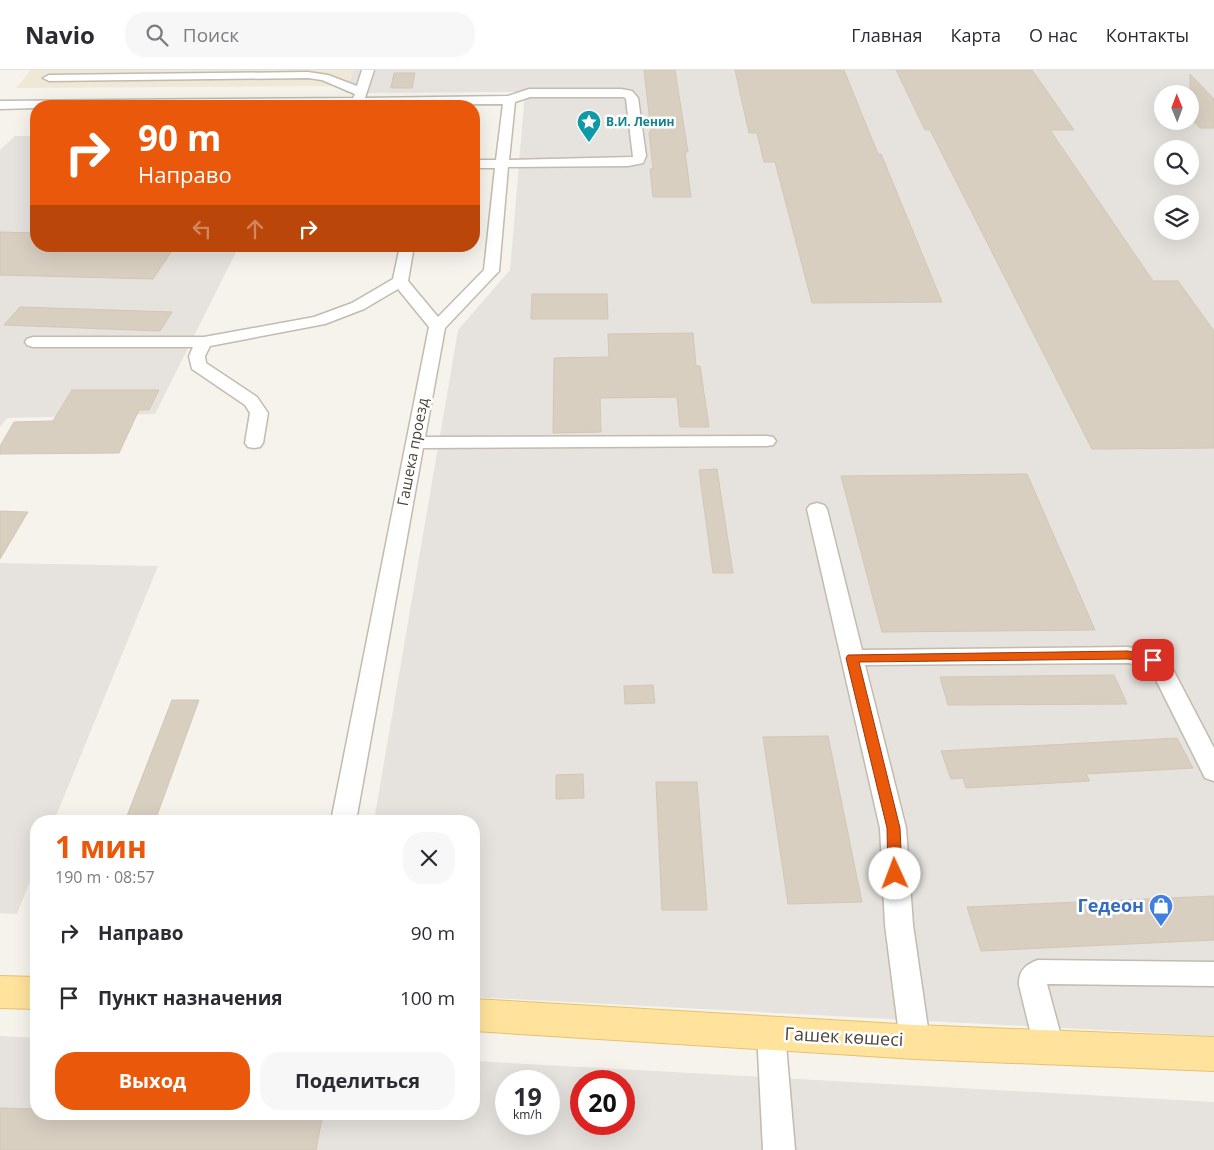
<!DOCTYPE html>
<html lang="ru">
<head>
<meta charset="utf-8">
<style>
  body { margin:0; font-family:"Open Sans",sans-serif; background:#f7f7f7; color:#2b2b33; height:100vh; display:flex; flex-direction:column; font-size:19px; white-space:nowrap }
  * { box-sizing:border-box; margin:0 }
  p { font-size:16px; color:#7c7c81 }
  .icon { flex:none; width:28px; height:28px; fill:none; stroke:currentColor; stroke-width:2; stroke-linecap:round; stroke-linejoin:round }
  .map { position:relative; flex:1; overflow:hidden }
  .side { position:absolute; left:30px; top:745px; width:450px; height:305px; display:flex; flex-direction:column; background:#fff; border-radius:20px; box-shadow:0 5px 20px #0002 }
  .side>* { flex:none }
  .guide { position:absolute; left:30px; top:30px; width:450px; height:152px; border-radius:20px; box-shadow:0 5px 20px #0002; background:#ea580c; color:#fff; overflow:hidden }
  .needle { width:32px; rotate:359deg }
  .controls { position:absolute; left:1154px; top:15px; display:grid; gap:10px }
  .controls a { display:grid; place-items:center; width:45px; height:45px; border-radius:50%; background:#fff; box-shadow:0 5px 20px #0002; font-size:25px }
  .speed { position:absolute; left:495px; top:1000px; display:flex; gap:10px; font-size:25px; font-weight:700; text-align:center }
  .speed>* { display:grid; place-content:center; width:65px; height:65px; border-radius:50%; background:#fff; box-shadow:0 5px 20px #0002; line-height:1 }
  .speed small { font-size:12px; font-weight:400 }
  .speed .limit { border:8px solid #d22; background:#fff; color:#111 }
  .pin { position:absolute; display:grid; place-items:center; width:42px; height:42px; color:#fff; margin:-21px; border-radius:10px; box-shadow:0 2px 8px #0006 }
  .me { position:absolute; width:55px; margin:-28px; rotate:358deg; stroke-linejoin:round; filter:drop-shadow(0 0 4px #0008) }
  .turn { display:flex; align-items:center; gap:18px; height:105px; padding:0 25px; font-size:22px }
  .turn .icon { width:65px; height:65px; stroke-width:2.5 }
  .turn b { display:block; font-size:35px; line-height:42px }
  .lanes { display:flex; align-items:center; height:48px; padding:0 25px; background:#0003; justify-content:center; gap:25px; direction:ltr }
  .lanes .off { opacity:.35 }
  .round { display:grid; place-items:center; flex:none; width:52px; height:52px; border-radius:20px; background:#f7f7f7 }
  .headline { display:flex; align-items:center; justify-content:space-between; height:85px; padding:0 25px }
  h1 { font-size:30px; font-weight:700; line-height:38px; color:#ea580c }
  .button { display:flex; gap:10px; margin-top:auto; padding:10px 25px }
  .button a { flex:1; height:58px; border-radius:20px; background:#ea580c; color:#fff; font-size:20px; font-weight:700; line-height:58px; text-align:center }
  .button a+a { background:#f7f7f7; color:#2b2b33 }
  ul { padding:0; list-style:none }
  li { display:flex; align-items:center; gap:15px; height:65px; padding:0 25px }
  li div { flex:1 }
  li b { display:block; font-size:19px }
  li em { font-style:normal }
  header { display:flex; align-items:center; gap:30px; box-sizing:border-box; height:70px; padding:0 25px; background:#fff; border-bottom:1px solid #e1e1e2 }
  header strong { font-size:24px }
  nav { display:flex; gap:28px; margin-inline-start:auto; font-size:18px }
  .search { width:350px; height:45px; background:#f7f7f7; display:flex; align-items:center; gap:12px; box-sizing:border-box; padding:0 18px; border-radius:20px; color:#7c7c81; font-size:19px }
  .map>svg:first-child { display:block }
  .industrial { fill:#e6e2dd; fill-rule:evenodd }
  .education { fill:#efe8d6 }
  .building { fill:#d8cfc1; stroke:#d3c7b4 }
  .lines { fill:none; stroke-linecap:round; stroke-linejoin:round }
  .minor-casing { stroke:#c2bbae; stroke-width:3 }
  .major-casing { stroke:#e6c16a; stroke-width:2 }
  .minor { fill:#fff; fill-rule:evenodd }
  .major { fill:#ffe39c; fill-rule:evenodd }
  .route { fill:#ea580c; stroke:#983908 }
  .labels { text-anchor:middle; stroke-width:5; stroke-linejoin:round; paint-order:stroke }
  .far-culture-label { font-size:12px; font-weight:bold; fill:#0d838f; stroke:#fff; text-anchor:start }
  .street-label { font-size:15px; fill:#4b4439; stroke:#fff }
  .near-shop-label { font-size:18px; font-weight:bold; fill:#366cbe; stroke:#fff; text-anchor:end }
  .near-street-label { font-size:18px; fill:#4b4439; stroke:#fff }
</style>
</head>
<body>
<header>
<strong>Navio</strong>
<div class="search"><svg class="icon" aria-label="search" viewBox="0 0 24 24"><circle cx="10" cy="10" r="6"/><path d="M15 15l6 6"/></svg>Поиск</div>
<nav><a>Главная</a><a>Карта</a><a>О нас</a><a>Контакты</a></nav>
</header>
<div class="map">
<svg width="1214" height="1080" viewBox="0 0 1214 1080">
  <rect width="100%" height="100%" fill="#f6f3ec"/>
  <g class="industrial">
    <path d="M354,0H1214V966L474,927V751H374L458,260L510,200L525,22L345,23ZM1162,24H1190V51H1162ZM1162,79H1190V106H1162ZM1162,134H1190V161H1162Z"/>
    <polygon points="15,66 36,66 36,176 239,176 155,344 7,348 0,357 0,80"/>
    <polygon points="0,493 158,496 54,751 36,751 36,796 17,844 0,843"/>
    <path d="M0,966L36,968V1044H474V991L1214,1032V1080H0ZM506,1011H549V1054H506ZM581,1011H624V1054H581Z"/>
  </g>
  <polygon class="education" points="31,0 354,0 348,16 16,18"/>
  <g class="building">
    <polygon points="644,0 675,0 688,82 685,82 691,127 653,127 650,99 653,99 649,62 651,62"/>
    <polygon points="735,0 844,0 878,84 881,84 942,232 812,233 775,92 764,92 757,63 749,63"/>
    <polygon points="896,0 1032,0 1074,60 1050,60 1153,211 1178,211 1214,261 1214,378 1092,379 930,60 925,60"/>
    <polygon points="394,3 415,3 412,18 391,18"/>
    <polygon points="1190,4 1214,29 1214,58 1200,58 1190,47"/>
    <polygon points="0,162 36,163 36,176 175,176 153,209 0,205"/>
    <polygon points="532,224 607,224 608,249 531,249"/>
    <polygon points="20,237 172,242 160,261 4,255"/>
    <polygon points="693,263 696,296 700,296 709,357 680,357 677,327 600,328 601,362 553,363 554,288 609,287 608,264"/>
    <polygon points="72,320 159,320 149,340 139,340 119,383 0,384 0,376 14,352 53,351"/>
    <polygon points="717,399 733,503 713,503 699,400"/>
    <polygon points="1027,404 1095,560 882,562 841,406"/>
    <polygon points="0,441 28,442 0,489"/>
    <polygon points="1114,605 1127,634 948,635 940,607"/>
    <polygon points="653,615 655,633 625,634 624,616"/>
    <polygon points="172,630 199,630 155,751 125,751"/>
    <polygon points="828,666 862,832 788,834 763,667"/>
    <polygon points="1177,668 1193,698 1086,704 1090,711 966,718 963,708 951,709 941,681"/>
    <polygon points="583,704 584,728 556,729 556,705"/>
    <polygon points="656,712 697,712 707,840 662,840"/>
    <polygon points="1214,826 1214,870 981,881 967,837"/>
    <polygon points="0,1038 36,1039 36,1044 182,1044 322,1048 316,1080 0,1080"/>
  </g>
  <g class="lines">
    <defs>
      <g id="minor">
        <path d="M362,0H374L365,28L508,26L529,19H621L632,21L638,28L646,86L643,93L628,96L508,97L499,201L445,258L425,367L767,366L773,367L776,371L773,375L767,376L423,378L356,751H331L429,257L398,219L364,239L325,254L210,276L205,286L206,293L257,327L268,343L263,373L260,377L254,378L248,377L245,373L250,343L245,335L192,299L189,286L193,277H33L27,275L25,272L27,269L33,267H204L314,247L352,233L393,209L400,176H414L408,211L438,247L484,200L495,98H474V90H496L503,34L36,36V38L0,39V31L353,28L355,24L322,10L308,8L49,11L43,8L49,5L308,2L328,5L357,16ZM530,27H624L626,29L633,87L509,90L515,32Z"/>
        <path d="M817,433L824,435L827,439L862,580L1128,577C1143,580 1157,581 1169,592L1214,678V711L1205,708L1152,602L1146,596L1128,593L865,595L906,758L913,855L930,972L925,981L915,985L905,981L900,972L885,855L880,758L807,439L810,435Z"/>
        <path d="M1038,890L1214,892V916L1047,914L1064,977L1059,986L1049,990L1039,986L1034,977L1019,915C1018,901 1026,894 1038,890Z"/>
        <polygon points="771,950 781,954 785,963 795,1080 763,1080 757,963 761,954"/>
      </g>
      <g id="major">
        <polygon points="0,906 36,907 36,939 0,938"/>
        <polygon points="474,929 915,955 1214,967 1214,1001 915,989 474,961"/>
      </g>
    </defs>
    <use href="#minor" class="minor-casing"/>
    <use href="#major" class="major-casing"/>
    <use href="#minor" class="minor"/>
    <use href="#major" class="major"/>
  </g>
  <polygon class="route" points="1128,581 1157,587 1159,590 1153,594 1128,589 859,592 900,758 902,804 900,808 895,810 890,808 888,804 887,758 846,588 848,585"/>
  <defs>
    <symbol id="sight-pin" viewBox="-11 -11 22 30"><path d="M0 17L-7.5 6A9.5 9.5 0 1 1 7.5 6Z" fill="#0f9aa8" stroke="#fff"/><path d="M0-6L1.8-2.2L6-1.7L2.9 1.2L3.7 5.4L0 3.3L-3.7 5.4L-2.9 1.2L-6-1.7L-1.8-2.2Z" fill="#fff"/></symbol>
    <symbol id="shop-pin" viewBox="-11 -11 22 30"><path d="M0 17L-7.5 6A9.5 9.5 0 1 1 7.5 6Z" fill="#3f7fe0" stroke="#fff"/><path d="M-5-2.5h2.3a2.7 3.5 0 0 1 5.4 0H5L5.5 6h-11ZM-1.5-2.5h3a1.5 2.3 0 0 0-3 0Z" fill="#fff"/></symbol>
  </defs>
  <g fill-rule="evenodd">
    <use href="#sight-pin" x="575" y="38" width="28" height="38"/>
    <use href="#shop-pin" x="1147" y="822" width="28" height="38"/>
  </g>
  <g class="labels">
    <g class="far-culture-label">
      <text x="606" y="56">В.И. Ленин</text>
    </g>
    <g class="street-label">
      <text transform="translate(413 382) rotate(-79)" y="5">Гашека проезд</text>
    </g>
    <g class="near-shop-label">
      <text x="1144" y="842">Гедеон</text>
    </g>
    <g class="near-street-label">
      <text transform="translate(844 967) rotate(3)" y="6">Гашек көшесі</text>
    </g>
  </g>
</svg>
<div class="controls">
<a><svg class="needle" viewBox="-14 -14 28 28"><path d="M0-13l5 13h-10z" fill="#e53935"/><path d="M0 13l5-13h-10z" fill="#7c7c81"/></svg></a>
<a><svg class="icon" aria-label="search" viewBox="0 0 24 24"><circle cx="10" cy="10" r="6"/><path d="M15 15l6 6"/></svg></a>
<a><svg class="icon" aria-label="layers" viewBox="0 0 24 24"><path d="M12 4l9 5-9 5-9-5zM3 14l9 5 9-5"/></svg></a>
</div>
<div class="speed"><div>19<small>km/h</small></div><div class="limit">20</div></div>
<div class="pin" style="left:1153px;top:590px;background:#d93025"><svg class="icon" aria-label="arrive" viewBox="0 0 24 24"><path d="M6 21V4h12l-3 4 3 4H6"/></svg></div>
<svg class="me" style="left:895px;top:804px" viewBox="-20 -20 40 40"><circle r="19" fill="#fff"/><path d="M0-13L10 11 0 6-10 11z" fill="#ea580c"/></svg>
<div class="guide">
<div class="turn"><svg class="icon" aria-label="right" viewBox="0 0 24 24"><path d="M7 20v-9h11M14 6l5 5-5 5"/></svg><div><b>90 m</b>Направо</div></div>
<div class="lanes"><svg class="icon off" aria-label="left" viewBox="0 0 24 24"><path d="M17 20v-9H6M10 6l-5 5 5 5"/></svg><svg class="icon off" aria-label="ahead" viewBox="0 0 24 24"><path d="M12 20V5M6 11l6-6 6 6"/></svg><svg class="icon" aria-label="right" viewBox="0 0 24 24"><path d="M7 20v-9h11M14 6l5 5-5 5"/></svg></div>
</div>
<section class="side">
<div class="headline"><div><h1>1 мин</h1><p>190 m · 08:57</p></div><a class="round"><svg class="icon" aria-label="close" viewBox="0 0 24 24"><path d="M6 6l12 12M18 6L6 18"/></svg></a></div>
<ul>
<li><svg class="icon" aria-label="right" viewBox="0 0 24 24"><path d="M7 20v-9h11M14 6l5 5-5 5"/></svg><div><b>Направо</b></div><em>90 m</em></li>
<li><svg class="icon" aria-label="arrive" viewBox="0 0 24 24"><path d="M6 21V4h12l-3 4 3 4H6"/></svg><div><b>Пункт назначения</b></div><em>100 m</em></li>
</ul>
<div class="button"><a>Выход</a><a>Поделиться</a></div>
</section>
</div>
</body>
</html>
